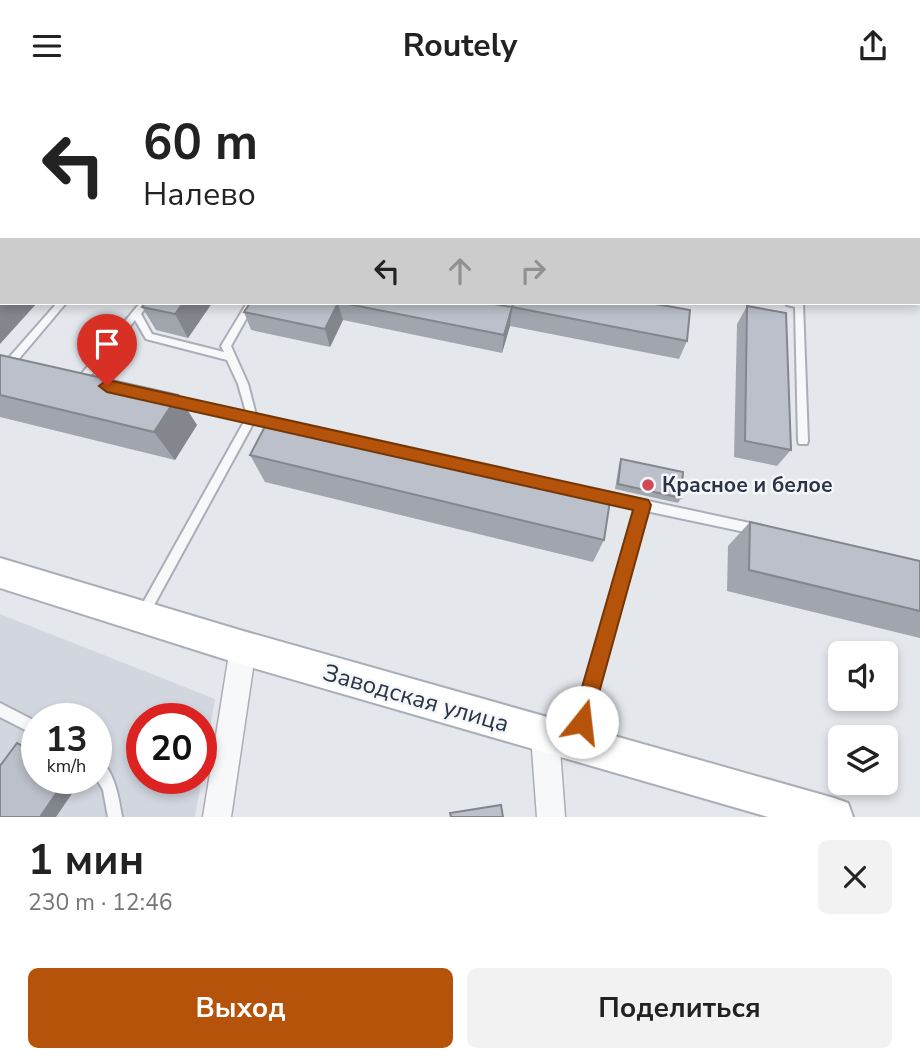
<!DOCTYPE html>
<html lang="ru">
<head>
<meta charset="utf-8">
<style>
  body { margin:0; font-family:"Nunito Sans",sans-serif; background:#f2f2f2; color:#222; height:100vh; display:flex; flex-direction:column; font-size:26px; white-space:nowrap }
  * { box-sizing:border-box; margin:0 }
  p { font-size:23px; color:#767676 }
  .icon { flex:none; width:38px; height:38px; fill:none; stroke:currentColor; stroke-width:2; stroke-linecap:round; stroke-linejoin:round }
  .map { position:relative; height:726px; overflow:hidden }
  .details { display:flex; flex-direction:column; background:#fff; flex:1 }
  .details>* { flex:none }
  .top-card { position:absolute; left:0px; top:0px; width:920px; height:214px; box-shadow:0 4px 10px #0003; background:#fff; color:#222; overflow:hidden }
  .controls { position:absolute; left:828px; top:550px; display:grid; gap:14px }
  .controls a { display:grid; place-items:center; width:70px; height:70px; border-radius:10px; background:#fff; box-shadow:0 4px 10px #0003; font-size:35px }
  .speed { position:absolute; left:21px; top:612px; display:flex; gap:14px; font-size:35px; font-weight:700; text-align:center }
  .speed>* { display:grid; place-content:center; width:91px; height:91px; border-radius:50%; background:#fff; box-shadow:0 4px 10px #0003; line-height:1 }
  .speed small { font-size:18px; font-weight:400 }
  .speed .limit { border:10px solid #d22; background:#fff; color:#111 }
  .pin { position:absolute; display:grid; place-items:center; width:60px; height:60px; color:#fff; margin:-72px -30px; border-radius:50% 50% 50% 0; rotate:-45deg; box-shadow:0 0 7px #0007 }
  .pin .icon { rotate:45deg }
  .me { position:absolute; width:77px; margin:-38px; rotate:16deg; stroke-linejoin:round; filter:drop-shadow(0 0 5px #0008) }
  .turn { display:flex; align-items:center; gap:24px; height:147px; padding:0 28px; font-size:32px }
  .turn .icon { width:91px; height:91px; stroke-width:2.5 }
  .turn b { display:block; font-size:49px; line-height:60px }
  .lanes { display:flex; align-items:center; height:66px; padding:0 28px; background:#0003; justify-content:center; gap:35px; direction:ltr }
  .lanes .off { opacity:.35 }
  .round { display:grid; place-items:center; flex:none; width:74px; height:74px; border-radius:10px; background:#f2f2f2 }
  .head { display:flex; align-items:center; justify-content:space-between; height:119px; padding:0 28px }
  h1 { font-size:42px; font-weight:700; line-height:52px }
  .action { display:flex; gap:14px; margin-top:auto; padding:14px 28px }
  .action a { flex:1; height:80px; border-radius:10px; background:#b45309; color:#fff; font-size:28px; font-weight:700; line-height:80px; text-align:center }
  .action a+a { background:#f2f2f2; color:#222 }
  header { display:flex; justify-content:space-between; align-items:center; height:91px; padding:0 28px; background:#fff; font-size:32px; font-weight:700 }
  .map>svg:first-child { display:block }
  .built { fill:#d2d6de; fill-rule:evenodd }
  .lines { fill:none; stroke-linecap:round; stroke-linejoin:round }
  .lane-casing { stroke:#a9aeb7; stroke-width:4 }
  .street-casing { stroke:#a9aeb7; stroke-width:3 }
  .secondary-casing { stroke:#a9aeb7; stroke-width:4 }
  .lane { fill:#f7f8fa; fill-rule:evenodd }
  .street { fill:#f7f8fa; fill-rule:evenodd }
  .secondary { fill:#fff; fill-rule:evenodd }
  .wall { fill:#a1a5ae }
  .shaded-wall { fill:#83868d }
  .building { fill:#bbc0ca; stroke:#83868d; stroke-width:2 }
  .route { fill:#b45309; stroke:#753606; stroke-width:2 }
  .poi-dot { fill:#d1495b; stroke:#f4f6f9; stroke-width:2.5 }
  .labels { text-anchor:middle; stroke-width:5; stroke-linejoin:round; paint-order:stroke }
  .poi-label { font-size:21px; font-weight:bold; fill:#2b3445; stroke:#f4f6f9; text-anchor:start }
  .near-street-label { font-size:24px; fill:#2b3445; stroke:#f4f6f9 }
</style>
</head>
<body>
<header><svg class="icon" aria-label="menu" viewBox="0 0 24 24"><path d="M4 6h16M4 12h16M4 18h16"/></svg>Routely<svg class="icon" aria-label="share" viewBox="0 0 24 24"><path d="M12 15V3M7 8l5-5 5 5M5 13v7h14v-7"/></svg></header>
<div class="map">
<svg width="920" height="726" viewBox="0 0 920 726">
  <rect width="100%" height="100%" fill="#e4e7ec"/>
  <path class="built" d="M0,523L215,608L195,726H0ZM37,628H96V688H37ZM142,628H201V688H142Z"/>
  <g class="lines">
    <defs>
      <g id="lane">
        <polygon points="89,0 96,0 95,2 88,2"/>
        <polygon points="201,0 208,0 207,2 200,2"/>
        <polygon points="287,0 294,0 293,2 286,2"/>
        <polygon points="424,0 430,0 429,2 423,2"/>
        <polygon points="57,212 66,212 12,276 6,276 4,273 6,270"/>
        <polygon points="140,212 149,212 141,223 152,243 224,261 221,255 247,212 255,212 231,255 248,293 256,324 281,329 285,330 286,333 285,336 281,337 254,331 147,527 143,529 139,527 137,523 139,519 245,329 170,313 165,309 170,305 246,321 238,293 227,269 146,248 135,229 85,292 79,292 77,289 79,286"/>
        <polygon points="786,212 803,213 808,350 807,353 799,353 798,350 795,216 787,214"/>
        <polygon points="597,399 759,434 763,435 765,439 763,443 759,444 646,420 584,648 582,653 577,655 572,653 570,648 636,417 593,407 592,404 593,401"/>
        <polygon points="0,612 37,631 37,645 0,626"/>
        <path d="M96,666C114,676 119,707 122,726H108L103,699L96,687Z"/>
      </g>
      <g id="street">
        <polygon points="2,101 2,112 0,113 0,102"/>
        <rect x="919" y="166" width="1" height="12"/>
        <polygon points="243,544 252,548 256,557 231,726 203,726 230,557 234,548"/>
        <polygon points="545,631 555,635 559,645 565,726 537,726 531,645 535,635"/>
      </g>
      <polygon id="secondary" points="0,467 243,540 834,707 848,712 853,726 768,726 243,574 0,497"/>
    </defs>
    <use href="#lane" class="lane-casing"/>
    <use href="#street" class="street-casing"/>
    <use href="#secondary" class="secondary-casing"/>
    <use href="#lane" class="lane"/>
    <use href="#street" class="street"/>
    <use href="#secondary" class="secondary"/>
  </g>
  <g class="wall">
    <polygon points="504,0 586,0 588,2 506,2"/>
    <polygon points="619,0 661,0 661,2 620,2"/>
    <polygon points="750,0 787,0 783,2 753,2"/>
    <polygon points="145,212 212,212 188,247 156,239 142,216"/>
    <polygon points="250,212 488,212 687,250 679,268 510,235 502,262 343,229 330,256 251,239 244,221"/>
    <polygon points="747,215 791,359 777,375 734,366 737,233"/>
    <polygon points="0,264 197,334 175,369 0,326"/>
    <polygon points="250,364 604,449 593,471 265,391"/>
    <polygon points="621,368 681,407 678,412 615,398 619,373"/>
    <polygon points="750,431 920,470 920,547 727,500 728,455"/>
  </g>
  <g class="shaded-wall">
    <polygon points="0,0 59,0 57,2 2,2 2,47 0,49"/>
    <polygon points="140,0 185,0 183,2 138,2"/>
    <polygon points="243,0 279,0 278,2 242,2"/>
    <polygon points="358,0 385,0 384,2 356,2"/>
    <polygon points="645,0 661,0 661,2 639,2"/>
    <polygon points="775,0 786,0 783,2 771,2"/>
    <polygon points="2,189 2,212 37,212 0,253 0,191"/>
    <polygon points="183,212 212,212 188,247 175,223"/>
    <polygon points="338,212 343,229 330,256 325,238"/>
    <polygon points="512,216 510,235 502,262 504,244"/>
    <polygon points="178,304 197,334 175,369 154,341"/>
    <polygon points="17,652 33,656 37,658 37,663"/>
    <polygon points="66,688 82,688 56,726 40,726"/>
  </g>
  <g class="building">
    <polygon points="106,0 140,0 138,2 104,2"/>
    <polygon points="215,0 243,0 242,2 213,2"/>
    <polygon points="329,0 358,0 356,2 328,2"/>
    <polygon points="431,0 453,0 462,2 430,2"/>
    <polygon points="548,0 586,0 588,2 551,2"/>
    <polygon points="2,149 2,189 0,191 0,151"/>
    <polygon points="145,212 183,212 175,223 142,216"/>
    <polygon points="250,212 338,212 325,238 244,221"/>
    <polygon points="343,212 488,212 512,216 504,244"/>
    <polygon points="513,212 650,212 690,219 687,250 512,216"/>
    <polygon points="747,215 786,222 791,359 745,350"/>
    <polygon points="0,264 178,304 154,341 0,304"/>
    <polygon points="270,326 611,403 604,449 250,364"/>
    <polygon points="621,368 683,381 681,407 618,393"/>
    <polygon points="750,431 920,470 920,520 749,479"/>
    <polygon points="17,652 37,663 37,688 66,688 40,726 0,726 0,675"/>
    <polygon points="501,714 503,726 451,726 450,722"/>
  </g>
  <polygon class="route" points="107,289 648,409 651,414 589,638 582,641 575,638 572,631 633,419 107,301 99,295"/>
  <circle class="poi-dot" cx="648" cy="394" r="7"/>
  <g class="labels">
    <g class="poi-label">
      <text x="662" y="401">Красное и белое</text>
    </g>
    <g class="near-street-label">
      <text transform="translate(416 607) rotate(16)" y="8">Заводская улица</text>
    </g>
  </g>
</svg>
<div class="controls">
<a><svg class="icon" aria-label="sound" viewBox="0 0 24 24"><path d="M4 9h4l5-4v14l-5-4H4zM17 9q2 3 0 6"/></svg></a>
<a><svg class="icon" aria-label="layers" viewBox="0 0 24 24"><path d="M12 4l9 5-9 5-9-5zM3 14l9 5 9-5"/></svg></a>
</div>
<div class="speed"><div>13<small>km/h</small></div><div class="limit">20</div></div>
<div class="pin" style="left:107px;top:295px;background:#d93025"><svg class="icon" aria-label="arrive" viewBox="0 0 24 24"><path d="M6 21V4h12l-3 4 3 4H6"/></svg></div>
<svg class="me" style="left:582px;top:631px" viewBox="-20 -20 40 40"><circle r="19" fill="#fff"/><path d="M0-13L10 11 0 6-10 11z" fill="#b45309"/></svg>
<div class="top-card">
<div class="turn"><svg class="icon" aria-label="left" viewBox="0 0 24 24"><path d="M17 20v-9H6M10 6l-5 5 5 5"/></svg><div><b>60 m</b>Налево</div></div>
<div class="lanes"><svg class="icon" aria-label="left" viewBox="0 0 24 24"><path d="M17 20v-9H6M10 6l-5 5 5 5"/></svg><svg class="icon off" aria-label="ahead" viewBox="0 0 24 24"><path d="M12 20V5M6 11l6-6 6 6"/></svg><svg class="icon off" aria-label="right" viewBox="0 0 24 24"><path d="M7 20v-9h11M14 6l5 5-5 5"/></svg></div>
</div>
</div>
<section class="details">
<div class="head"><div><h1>1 мин</h1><p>230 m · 12:46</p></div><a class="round"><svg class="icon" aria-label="close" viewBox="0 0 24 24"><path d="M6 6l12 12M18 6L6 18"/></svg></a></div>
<div class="action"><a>Выход</a><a>Поделиться</a></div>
</section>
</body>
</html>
